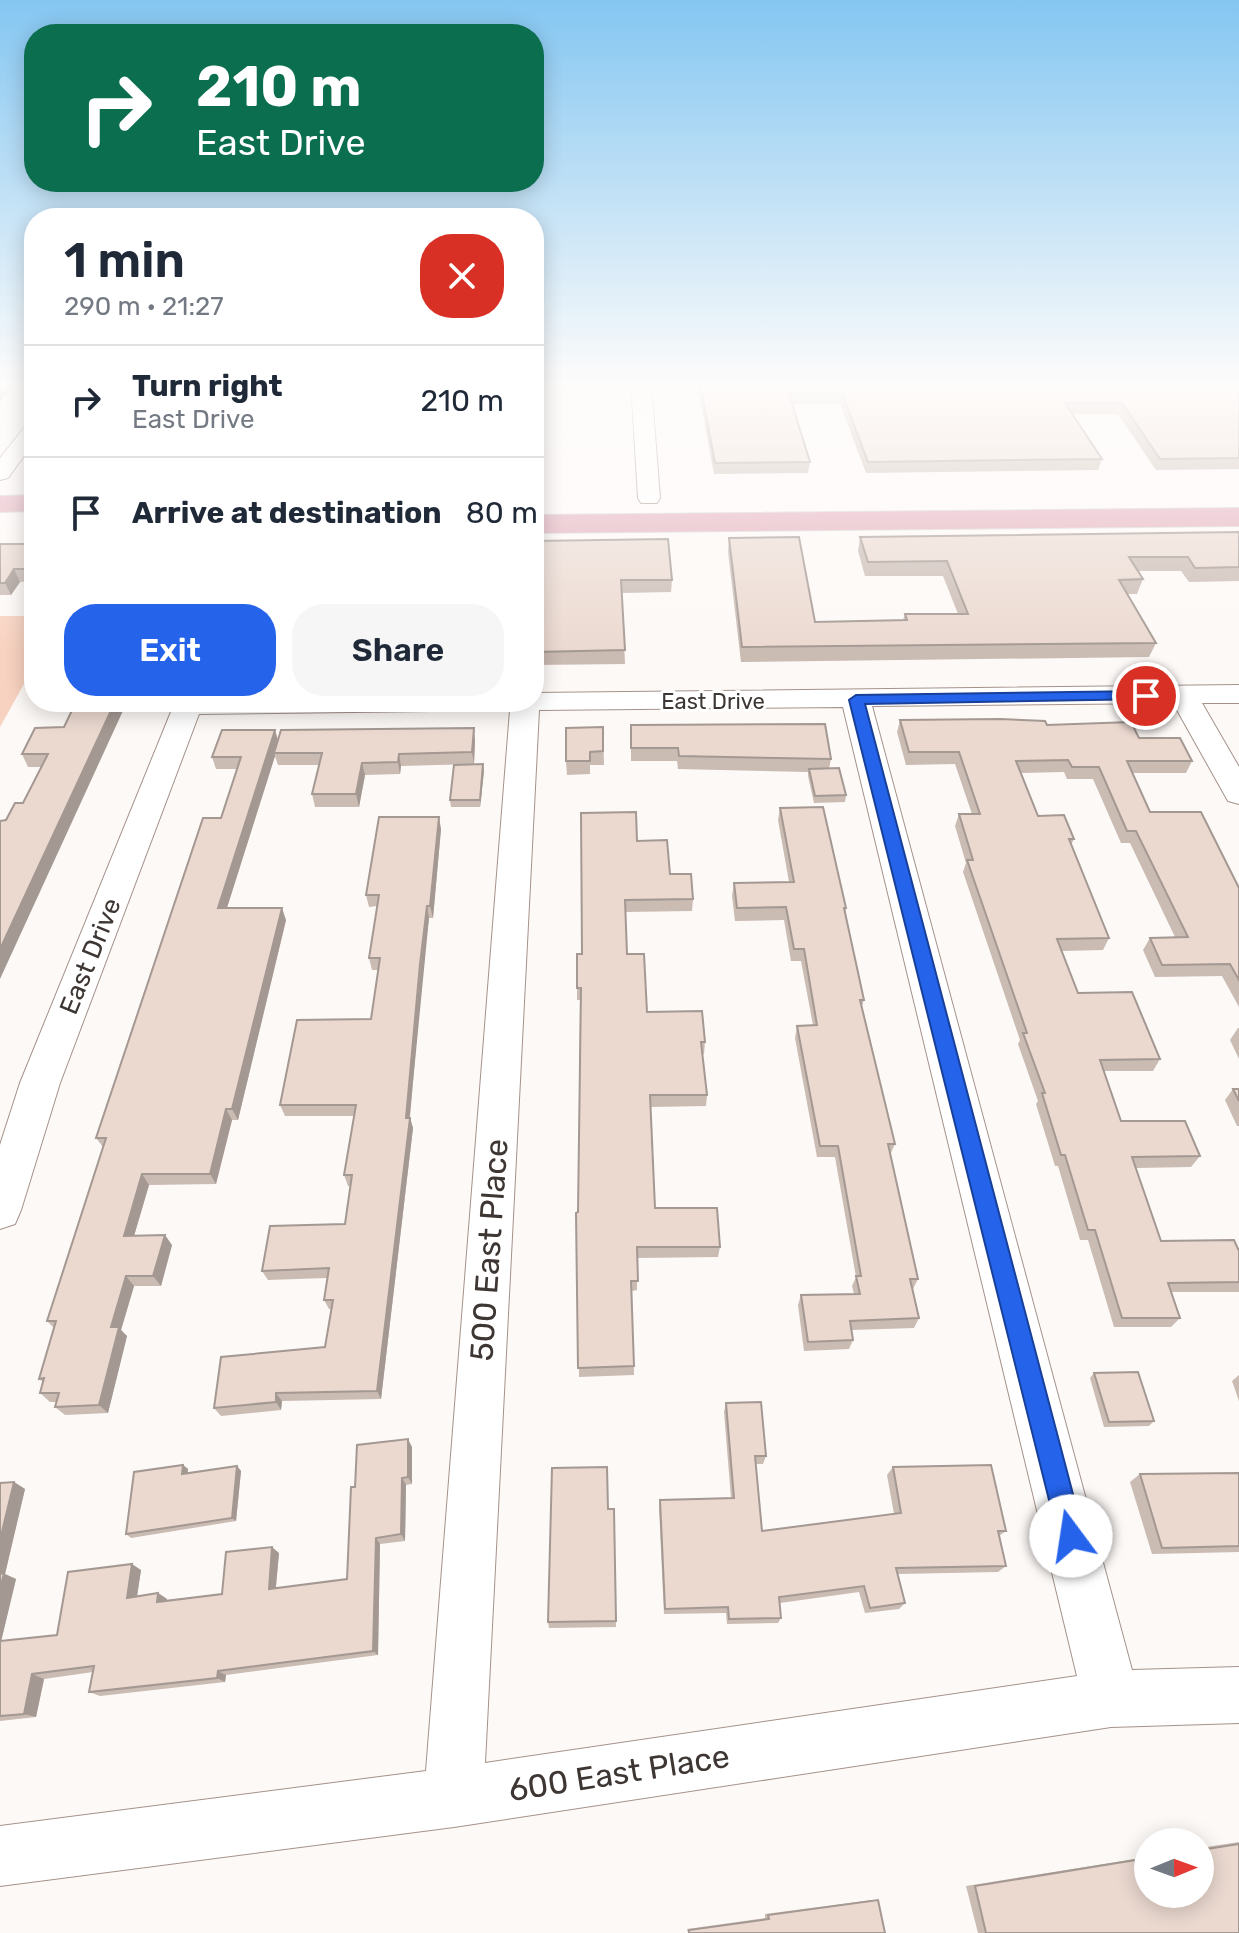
<!DOCTYPE html>
<html lang="en">
<head>
<meta charset="utf-8">
<style>
  body { margin:0; font-family:Rubik,sans-serif; background:#f6f6f7; color:#1f2937; height:100vh; display:flex; flex-direction:column; font-size:30px; white-space:nowrap }
  * { box-sizing:border-box; margin:0 }
  p { font-size:26px; color:#747a83 }
  .icon { flex:none; width:44px; height:44px; fill:none; stroke:currentColor; stroke-width:2; stroke-linecap:round; stroke-linejoin:round }
  .map { position:relative; flex:1; overflow:hidden }
  .sheet { position:absolute; left:24px; top:208px; width:520px; height:504px; display:flex; flex-direction:column; background:#fff; border-radius:32px; box-shadow:0 4px 20px #0003 }
  .sheet>* { flex:none }
  .top-card { position:absolute; left:24px; top:24px; width:520px; height:168px; border-radius:32px; box-shadow:0 4px 20px #0003; background:#0b6e4f; color:#fff; overflow:hidden }
  .needle { width:52px; rotate:89deg }
  .buttons { position:absolute; left:1134px; top:1828px; display:grid; gap:16px }
  .buttons a { display:grid; place-items:center; width:80px; height:80px; border-radius:50%; background:#fff; box-shadow:0 4px 20px #0003; font-size:40px }
  .pin { position:absolute; display:grid; place-items:center; width:68px; height:68px; color:#fff; margin:-34px; border:4px solid #fff; border-radius:50%; box-shadow:0 2px 8px #0007 }
  .me { position:absolute; width:88px; margin:-44px; rotate:346deg; stroke-linejoin:round; filter:drop-shadow(0 0 6px #0008) }
  .turn { display:flex; align-items:center; gap:28px; height:168px; padding:0 40px; font-size:36px }
  .turn .icon { width:104px; height:104px; stroke-width:2.5 }
  .turn b { display:block; font-size:56px; line-height:68px }
  .round { display:grid; place-items:center; flex:none; width:84px; height:84px; border-radius:32px; background:#f6f6f7 }
  .head { display:flex; align-items:center; justify-content:space-between; height:136px; padding:0 40px }
  h1 { font-size:48px; font-weight:600; line-height:60px }
  .action { display:flex; gap:16px; margin-top:auto; padding:16px 40px }
  .action a { flex:1; height:92px; border-radius:32px; background:#2563eb; color:#fff; font-size:32px; font-weight:600; line-height:92px; text-align:center }
  .action a+a { background:#f6f6f7; color:#1f2937 }
  ul { padding:0; list-style:none }
  li { display:flex; align-items:center; gap:24px; height:112px; padding:0 40px; border-top:2px solid #e0e1e3 }
  li div { flex:1 }
  li b { display:block; font-size:30px }
  li em { font-style:normal }
  .map>svg:first-child { display:block }
  .green { fill:#f8d2c0 }
  .lines { fill:none; stroke-linecap:round; stroke-linejoin:round }
  .minor-casing { stroke:#a4928a; stroke-width:2 }
  .major-casing { stroke:#d8d7d6; stroke-width:2 }
  .minor { fill:#fff; fill-rule:evenodd }
  .major { fill:#e3aab9; fill-rule:evenodd }
  .wall { fill:#cabbb3 }
  .shaded-wall { fill:#a49892 }
  .building { fill:#ebd9d0; stroke:#a49892; stroke-width:2 }
  .route { fill:#2563eb; stroke:#184099; stroke-width:2 }
  .labels { text-anchor:middle; stroke-width:6; stroke-linejoin:round; paint-order:stroke }
  .far-street-label { font-size:22px; fill:#3d3633; stroke:#fff }
  .street-label { font-size:26px; fill:#3d3633; stroke:#fff }
  .near-street-label { font-size:32px; fill:#3d3633; stroke:#fff }
</style>
</head>
<body>
<div class="map">
<svg width="1239" height="1933" viewBox="0 0 1239 1933">
  <rect width="100%" height="100%" fill="#fdf9f7"/>
  <polygon class="green" points="0,616 34,616 34,666 0,727"/>
  <g class="lines">
    <defs>
      <g id="minor">
        <polygon points="631,383 651,383 660,498 657,503 641,503 638,498"/>
        <polygon points="34,422 34,442 8,478 0,480 0,458 27,424"/>
        <path d="M1239,685V703H1202L1239,767V804L1228,801L1173,703L872,706L1132,1670L1239,1667V1723L1111,1727L454,1827L0,1886V1826L426,1771L510,710L199,714L60,1083L21,1210L15,1224L0,1229V1145L20,1083L175,702H534V693ZM843,707L1077,1676L485,1763L539,710Z"/>
      </g>
      <g id="major">
        <polygon points="34,495 34,511 0,512 0,496"/>
        <polygon points="1239,508 1239,526 534,533 534,515"/>
      </g>
    </defs>
    <use href="#minor" class="minor-casing"/>
    <use href="#major" class="major-casing"/>
    <use href="#minor" class="minor"/>
    <use href="#major" class="major"/>
  </g>
  <g class="wall">
    <polygon points="697,383 1239,383 1239,469 1156,470 1118,414 1072,414 1102,459 1098,470 866,473 840,404 792,404 810,462 808,473 714,474"/>
    <polygon points="1239,532 1239,581 1189,582 1181,571 1138,571 1143,579 1137,594 1127,594 1156,643 1149,657 741,662 728,552 729,538 815,622 903,620 905,614 958,614 943,576 865,576 858,551 860,537"/>
    <polygon points="534,541 672,580 671,592 622,593 625,664 534,665"/>
    <polygon points="0,544 34,544 34,581 20,582 11,595 0,595"/>
    <polygon points="127,702 6,820 23,803 41,767 28,767 22,754 64,727"/>
    <polygon points="900,720 1047,725 1139,738 1192,761 1186,773 1132,773 1150,812 1239,888 1239,1007 1222,976 1155,977 1143,950 1150,938 1175,937 1130,843 1121,843 1093,779 1067,779 1064,772 1021,773 1038,816 1074,839 1071,845 1109,938 1103,950 1062,951 1078,993 1160,1059 1153,1071 1104,1071 1121,1121 1200,1156 1191,1167 1135,1168 1161,1241 1239,1251 1239,1292 1171,1292 1180,1318 1171,1327 1114,1327 1088,1240 1080,1240 1058,1166 1055,1166 1036,1104 1038,1101 1018,1044 1020,1040 963,872 966,863 955,826 959,814 972,814 955,764 906,765 897,732"/>
    <polygon points="631,725 831,759 829,769 846,795 845,802 814,803 808,776 808,772 678,769 677,761 631,761"/>
    <polygon points="603,727 604,765 590,765 590,774 567,775 566,761"/>
    <polygon points="278,740 475,740 474,764 401,766 400,774 365,775 359,807 315,807 312,794 319,765 278,765 275,756 227,908 286,920 238,1120 232,1120 216,1184 149,1185 134,1236 172,1245 161,1286 134,1286 121,1330 127,1336 108,1413 65,1415 55,1407 57,1402 50,1402 40,1393 43,1382 39,1379 54,1328 47,1321 103,1147 96,1138 221,818 237,769 216,769 212,757"/>
    <polygon points="484,771 480,807 451,807 450,800"/>
    <polygon points="780,808 846,908 845,914 864,1000 862,1006 895,1144 890,1155 918,1279 913,1289 919,1318 914,1328 851,1330 853,1340 849,1349 804,1351 798,1305 801,1295 854,1294 852,1286 856,1277 835,1157 817,1157 795,1038 797,1026 813,1025 801,961 791,961 784,920 735,921 732,896 734,883 789,882 778,820"/>
    <polygon points="441,829 433,918 429,918 422,975 410,1118 413,1128 381,1399 282,1401 281,1410 221,1416 214,1408 325,1347 331,1309 329,1309 324,1300 327,1278 268,1280 262,1271 345,1224 351,1186 348,1186 344,1175 354,1116 285,1116 280,1105 371,1019 378,970 372,970 369,958 377,906 369,907 366,895"/>
    <polygon points="637,841 693,899 692,911 625,912 627,954 647,1012 705,1042 704,1054 702,1054 707,1095 706,1106 650,1107 655,1208 720,1247 718,1257 637,1258 637,1290 632,1291 634,1375 579,1377 578,1212 580,1000 577,1000 577,988 582,954"/>
    <polygon points="1238,1028 1239,1028 1239,1059 1230,1040"/>
    <polygon points="1233,1089 1239,1089 1239,1126 1237,1126 1225,1100"/>
    <polygon points="1094,1373 1154,1421 1149,1426 1104,1427 1090,1378"/>
    <polygon points="1239,1375 1239,1401 1232,1381"/>
    <polygon points="726,1403 766,1456 763,1464 756,1464 762,1531 894,1514 887,1475 893,1467 1006,1531 999,1536 1006,1566 998,1572 898,1574 905,1603 899,1609 865,1613 859,1592 780,1603 781,1618 778,1623 727,1624 726,1613 664,1614 659,1507 660,1500 731,1498 724,1412"/>
    <polygon points="412,1447 412,1484 406,1485 405,1541 380,1544 378,1655 226,1675 225,1682 100,1696 89,1692 93,1672 44,1679 36,1717 0,1721 0,1483 14,1482 25,1489 5,1574 16,1579 1,1641 57,1635 141,1570 137,1596 158,1593 167,1599 167,1600 222,1594 279,1553 276,1588 347,1579 355,1487"/>
    <polygon points="183,1465 188,1469 187,1473 237,1466 241,1471 236,1521 131,1538 126,1534"/>
    <polygon points="1239,1473 1239,1552 1152,1554 1130,1482 1140,1474"/>
    <polygon points="608,1509 614,1509 616,1627 549,1628 548,1622"/>
    <polygon points="1239,1842 1239,1933 978,1933 966,1886 1148,1857 1148,1894 1200,1894 1200,1848"/>
    <polygon points="872,1900 878,1900 885,1933 688,1933 687,1929 765,1918 765,1914"/>
  </g>
  <g class="shaded-wall">
    <polygon points="2,383 16,383 0,402 0,385"/>
    <polygon points="14,569 20,582 11,595 5,583"/>
    <polygon points="115,702 127,702 0,979 0,949"/>
    <polygon points="474,728 475,740 474,764 472,752"/>
    <polygon points="275,730 279,743 274,753 275,756 223,920 218,908"/>
    <polygon points="399,754 401,766 400,774 398,762"/>
    <polygon points="362,763 365,775 359,807 356,794"/>
    <polygon points="483,764 484,771 480,807 480,800"/>
    <polygon points="439,817 441,829 433,918 430,906"/>
    <polygon points="427,906 429,918 409,1123 410,1118 413,1128 381,1399 377,1391"/>
    <polygon points="282,908 286,920 238,1120 232,1109"/>
    <polygon points="226,1109 232,1120 216,1184 210,1174"/>
    <polygon points="142,1174 149,1185 131,1246 124,1236"/>
    <polygon points="165,1235 172,1245 161,1286 153,1276"/>
    <polygon points="126,1276 134,1286 121,1330 127,1336 108,1413 99,1405 111,1327"/>
    <polygon points="276,1393 282,1401 281,1410 276,1402"/>
    <polygon points="408,1439 412,1447 412,1484 408,1477"/>
    <polygon points="183,1465 188,1469 187,1478 182,1474"/>
    <polygon points="237,1466 241,1471 236,1521 232,1518"/>
    <polygon points="402,1478 406,1485 405,1541 401,1534"/>
    <polygon points="14,1482 25,1489 5,1574 16,1579 0,1646 0,1540"/>
    <polygon points="376,1538 380,1544 378,1655 373,1651"/>
    <polygon points="272,1547 279,1553 275,1595 269,1589"/>
    <polygon points="132,1564 141,1570 136,1603 127,1598"/>
    <polygon points="158,1593 167,1599 166,1607 157,1602"/>
    <polygon points="218,1671 226,1675 225,1682 217,1678"/>
    <polygon points="32,1674 44,1679 36,1717 24,1714"/>
  </g>
  <g class="building">
    <polygon points="700,383 1239,383 1239,458 1160,459 1122,403 1065,403 1102,459 868,462 842,393 789,394 810,462 715,463"/>
    <polygon points="1239,532 1239,567 1195,568 1188,557 1129,557 1143,579 1119,580 1156,643 742,647 729,538 799,537 815,622 907,620 905,614 968,614 947,561 868,562 860,537"/>
    <polygon points="668,539 672,580 621,580 625,650 534,652 534,541"/>
    <polygon points="0,544 34,544 34,569 14,569 5,583 0,583"/>
    <polygon points="76,702 115,702 0,949 0,821 6,820 15,803 23,803 48,754 22,754 35,728 64,727"/>
    <polygon points="1000,719 1045,721 1047,725 1131,722 1139,738 1180,738 1192,761 1127,761 1150,812 1201,812 1239,888 1239,980 1230,964 1162,965 1150,938 1188,937 1136,831 1127,831 1099,767 1072,767 1068,760 1016,761 1038,816 1064,815 1074,839 1069,839 1109,938 1057,939 1078,993 1132,992 1160,1059 1100,1060 1121,1121 1185,1121 1200,1156 1132,1157 1161,1241 1234,1240 1239,1251 1239,1282 1168,1283 1180,1318 1122,1318 1095,1230 1088,1230 1065,1155 1061,1155 1042,1093 1045,1093 1023,1033 1027,1033 967,860 973,860 959,814 980,814 959,752 909,752 900,720"/>
    <polygon points="825,724 831,759 679,756 678,748 631,748 631,725"/>
    <polygon points="603,727 603,751 590,752 590,761 566,761 566,728"/>
    <polygon points="474,728 472,752 399,754 398,762 362,763 356,794 312,794 322,753 274,753 281,730"/>
    <polygon points="222,730 275,730 218,908 282,908 232,1109 226,1109 210,1174 142,1174 124,1236 165,1235 153,1276 126,1276 111,1327 119,1327 99,1405 55,1407 59,1393 40,1393 44,1378 39,1379 56,1321 47,1321 106,1138 96,1138 203,818 221,818 241,757 212,757"/>
    <polygon points="483,764 480,800 450,800 454,765"/>
    <polygon points="839,768 846,795 815,796 809,769"/>
    <polygon points="823,807 846,908 844,908 864,1000 860,1000 895,1144 888,1144 918,1279 910,1279 919,1318 850,1321 853,1340 808,1342 801,1295 860,1294 856,1276 861,1276 838,1146 820,1146 797,1026 817,1025 804,949 794,949 786,907 737,908 734,883 794,882 780,808"/>
    <polygon points="636,812 637,841 667,840 670,874 691,874 693,899 625,900 627,954 644,954 647,1012 702,1011 705,1042 701,1042 707,1095 650,1095 655,1208 717,1208 720,1247 637,1247 638,1281 631,1281 634,1366 578,1368 576,1213 578,1212 581,988 577,988 577,954 582,954 581,813"/>
    <polygon points="379,817 439,817 430,906 427,906 420,964 406,1118 410,1118 377,1391 276,1393 276,1402 214,1408 221,1357 325,1347 333,1300 324,1300 329,1268 262,1271 270,1226 345,1224 352,1175 344,1175 356,1105 280,1105 297,1020 371,1019 380,958 369,958 379,895 366,895"/>
    <polygon points="1233,1089 1239,1089 1239,1101"/>
    <polygon points="1138,1372 1154,1421 1109,1422 1094,1373"/>
    <polygon points="761,1402 766,1456 755,1456 762,1531 901,1513 893,1467 991,1465 1006,1531 998,1531 1006,1566 896,1568 905,1603 870,1608 864,1586 779,1597 781,1618 729,1619 728,1607 665,1609 660,1500 734,1498 726,1403"/>
    <polygon points="408,1439 408,1477 402,1478 401,1534 376,1538 373,1651 218,1671 217,1678 89,1692 94,1666 32,1674 24,1714 0,1716 0,1641 57,1635 68,1572 132,1564 127,1598 158,1593 157,1602 222,1594 226,1552 272,1547 269,1589 347,1579 351,1487 355,1487 357,1445"/>
    <polygon points="183,1465 182,1474 237,1466 232,1518 126,1534 134,1472"/>
    <polygon points="607,1467 608,1509 614,1509 616,1621 548,1622 552,1468"/>
    <polygon points="1239,1473 1239,1546 1162,1548 1140,1474"/>
    <polygon points="14,1482 0,1540 0,1483"/>
    <polygon points="4,1573 0,1589 0,1574"/>
    <polygon points="1239,1844 1239,1933 986,1933 975,1886 1148,1858 1148,1894 1200,1894 1200,1850"/>
    <polygon points="878,1900 885,1933 689,1933 689,1930 769,1919 768,1915"/>
  </g>
  <linearGradient id="sky" x2="0" y2="1"><stop stop-color="#84c6f1"/><stop offset="0.59" stop-color="#fefcfb"/><stop offset="1" stop-color="#fefcfb" stop-opacity="0"/></linearGradient>
  <rect width="1239" height="653" fill="url(#sky)"/>
  <polygon class="route" points="1146,691 1151,693 1151,699 865,704 1084,1536 1080,1545 1071,1549 1062,1545 1058,1536 849,700 856,695"/>
  <g class="labels">
    <g class="far-street-label">
      <text x="713" y="709">East Drive</text>
    </g>
    <g class="street-label">
      <text transform="translate(90 956) rotate(-68)" y="9">East Drive</text>
    </g>
    <g class="near-street-label">
      <text transform="translate(489 1250) rotate(-86)" y="11">500 East Place</text>
      <text transform="translate(619 1773) rotate(-9)" y="11">600 East Place</text>
    </g>
  </g>
</svg>
<div class="buttons">
<a><svg class="needle" viewBox="-14 -14 28 28"><path d="M0-13l5 13h-10z" fill="#e53935"/><path d="M0 13l5-13h-10z" fill="#747a83"/></svg></a>
</div>
<div class="pin" style="left:1146px;top:696px;background:#d93025"><svg class="icon" aria-label="arrive" viewBox="0 0 24 24"><path d="M6 21V4h12l-3 4 3 4H6"/></svg></div>
<svg class="me" style="left:1071px;top:1536px" viewBox="-20 -20 40 40"><circle r="19" fill="#fff"/><path d="M0-13L10 11 0 6-10 11z" fill="#2563eb"/></svg>
<div class="top-card">
<div class="turn"><svg class="icon" aria-label="right" viewBox="0 0 24 24"><path d="M7 20v-9h11M14 6l5 5-5 5"/></svg><div><b>210 m</b>East Drive</div></div>
</div>
<section class="sheet">
<div class="head"><div><h1>1 min</h1><p>290 m · 21:27</p></div><a class="round" style="background:#d93025;color:#fff"><svg class="icon" aria-label="close" viewBox="0 0 24 24"><path d="M6 6l12 12M18 6L6 18"/></svg></a></div>
<ul>
<li><svg class="icon" aria-label="right" viewBox="0 0 24 24"><path d="M7 20v-9h11M14 6l5 5-5 5"/></svg><div><b>Turn right</b><p>East Drive</p></div><em>210 m</em></li>
<li><svg class="icon" aria-label="arrive" viewBox="0 0 24 24"><path d="M6 21V4h12l-3 4 3 4H6"/></svg><div><b>Arrive at destination</b></div><em>80 m</em></li>
</ul>
<div class="action"><a>Exit</a><a>Share</a></div>
</section>
</div>
</body>
</html>
